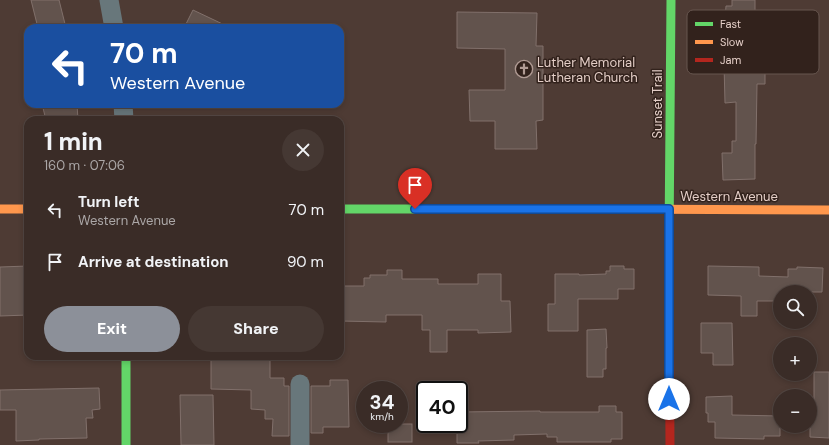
<!DOCTYPE html>
<html lang="en">
<head>
<meta charset="utf-8">
<style>
  body { margin:0; font-family:"DM Sans",sans-serif; background:#453833; color:#f1f3f6; height:100vh; display:flex; flex-direction:column; font-size:15px; white-space:nowrap }
  * { box-sizing:border-box; margin:0 }
  p { font-size:13px; color:#aba7a7 }
  .icon { flex:none; width:22px; height:22px; fill:none; stroke:currentColor; stroke-width:2; stroke-linecap:round; stroke-linejoin:round }
  .map { position:relative; flex:1; overflow:hidden }
  .drawer { position:absolute; left:24px; top:116px; width:320px; height:244px; display:flex; flex-direction:column; background:#3a2c27; border-radius:12px; box-shadow:0 2px 6px #0003,0 0 0 1px #544844 }
  .drawer>* { flex:none }
  .hud { position:absolute; left:24px; top:24px; width:320px; height:84px; border-radius:12px; box-shadow:0 2px 6px #0003,0 0 0 1px #544844; background:#1a4fa0; color:#fff; overflow:hidden }
  .tools { position:absolute; left:773px; top:285px; display:grid; gap:8px }
  .tools a { display:grid; place-items:center; width:44px; height:44px; border-radius:50%; background:#3a2c27; box-shadow:0 2px 6px #0003,0 0 0 1px #544844; font-size:20px }
  .speed { position:absolute; left:356px; top:381px; display:flex; gap:8px; font-size:20px; font-weight:700; text-align:center }
  .speed>* { display:grid; place-content:center; width:52px; height:52px; border-radius:50%; background:#3a2c27; box-shadow:0 2px 6px #0003,0 0 0 1px #544844; line-height:1 }
  .speed small { font-size:10px; font-weight:400 }
  .speed .limit { border:2px solid #111; border-radius:6px; background:#fff; color:#111 }
  .pin { position:absolute; display:grid; place-items:center; width:34px; height:34px; color:#fff; margin:-41px -17px; border-radius:50% 50% 50% 0; rotate:-45deg; box-shadow:0 0 4px #0007 }
  .pin .icon { rotate:45deg }
  .me { position:absolute; width:44px; margin:-22px; rotate:0deg; stroke-linejoin:round; filter:drop-shadow(0 0 3px #0008) }
  .turn { display:flex; align-items:center; gap:14px; height:84px; padding:0 20px; font-size:18px }
  .turn .icon { width:52px; height:52px; stroke-width:2.5 }
  .turn b { display:block; font-size:28px; line-height:34px }
  .round { display:grid; place-items:center; flex:none; width:42px; height:42px; border-radius:21px; background:#453833 }
  .summary { display:flex; align-items:center; justify-content:space-between; height:68px; padding:0 20px }
  h1 { font-size:24px; font-weight:800; line-height:30px }
  .cta { display:flex; gap:8px; margin-top:auto; padding:8px 20px }
  .cta a { flex:1; height:46px; border-radius:24px; background:#8c9099; color:#fff; font-size:16px; font-weight:800; line-height:46px; text-align:center }
  .cta a+a { background:#453833; color:#f1f3f6 }
  ul { padding:0; list-style:none }
  li { display:flex; align-items:center; gap:12px; height:52px; padding:0 20px }
  li div { flex:1 }
  li b { display:block; font-size:15px }
  li em { font-style:normal }
  .map>svg:first-child { display:block }
  .building { fill:#62534d; stroke:#81706b }
  .lines { fill:none; stroke-linecap:round; stroke-linejoin:round }
  .street { stroke:#68777b; stroke-width:19 }
  .fast { stroke:#63d668; stroke-width:9 }
  .slow { stroke:#ff974d; stroke-width:9 }
  .jam { stroke:#b3261e; stroke-width:9 }
  .route-casing { stroke:#114b97; stroke-width:10 }
  .route { stroke:#1a73e8; stroke-width:7 }
  .labels { text-anchor:middle; stroke-width:3; stroke-linejoin:round; paint-order:stroke }
  .poi-label { font-size:13px; fill:#e4cec7; stroke:#32221c; text-anchor:start }
  .street-label { font-size:13px; fill:#e4cec7; stroke:#32221c }
  .key { fill:#32221c; stroke:#67564f; stroke-width:1 }
  .key-label { font-size:11px; fill:#e4cec7 }
</style>
</head>
<body>
<div class="map">
<svg width="829" height="445" viewBox="0 0 829 445">
  <rect width="100%" height="100%" fill="#4e3b34"/>
  <g class="building">
    <polygon points="31,0 59,0 66,28 38,28"/>
    <polygon points="732,0 755,0 755,16 761,16 760,33 755,32 756,62 765,62 765,84 757,84 756,144 755,144 755,179 723,180 722,153 732,153 732,141 736,141 736,102 725,103 724,64 729,64 728,31 724,31 726,6 732,6"/>
    <polygon points="193,10 231,28 184,28"/>
    <polygon points="457,12 537,13 536,46 543,46 543,120 536,121 537,149 495,149 495,121 470,121 469,90 505,90 505,49 457,48"/>
    <polygon points="42,104 77,104 78,120 46,120"/>
    <polygon points="28,266 28,315 0,316 0,267"/>
    <polygon points="610,266 624,266 624,269 634,269 634,289 618,289 618,299 578,299 578,331 548,331 548,304 555,304 555,274 579,274 579,275 606,274 606,271 610,271"/>
    <polygon points="708,266 759,267 759,276 788,277 788,269 797,269 797,267 823,268 822,292 780,292 780,301 757,301 757,316 741,316 741,296 708,295"/>
    <polygon points="387,270 402,270 402,279 438,279 438,284 478,284 478,274 501,274 501,301 510,301 511,332 478,333 478,330 447,330 447,352 430,352 430,330 422,330 422,315 386,315 386,322 340,321 340,286 364,286 364,278 370,278 370,275 387,275"/>
    <polygon points="701,323 732,323 733,365 713,365 713,353 701,353"/>
    <polygon points="606,329 607,348 606,348 606,369 603,369 603,377 587,377 587,330"/>
    <polygon points="211,356 270,356 270,378 284,378 284,386 289,386 289,436 272,436 273,419 265,419 265,410 251,409 251,390 211,389"/>
    <polygon points="814,372 829,372 829,438 810,437 810,414 814,414"/>
    <polygon points="330,380 348,380 349,427 323,427 323,433 311,433 311,386 330,386"/>
    <polygon points="99,388 100,409 92,410 93,418 86,418 87,438 39,439 39,440 16,441 16,410 0,410 0,390"/>
    <polygon points="180,395 213,395 214,445 181,445"/>
    <polygon points="732,396 732,415 780,416 780,436 764,436 764,439 715,438 715,422 708,422 708,413 706,413 706,397"/>
    <polygon points="599,406 616,406 616,412 622,412 622,439 611,439 611,442 557,442 557,437 547,437 547,434 514,435 514,440 478,441 479,443 457,443 457,424 459,424 459,412 540,411 540,412 599,412"/>
    <rect x="388" y="424" width="24" height="18"/>
  </g>
  <g class="lines">
    <g class="street">
      <polyline points="109,0 114,28"/>
      <polyline points="123,104 124,120"/>
      <polyline points="300,384 300,445"/>
    </g>
    <g class="fast">
      <polyline points="340,209 608,209"/>
      <polyline points="669,241 671,0"/>
      <polyline points="126,356 126,445"/>
    </g>
    <g class="slow">
      <polyline points="0,209 28,209"/>
      <polyline points="608,209 829,210"/>
    </g>
    <polyline class="jam" points="669,241 670,445"/>
  </g>
  <g class="lines">
    <defs>
      <polyline id="route" points="415,209 669,209 669,399"/>
    </defs>
    <use href="#route" class="route-casing"/>
    <use href="#route" class="route"/>
  </g>
  <defs>
    <symbol id="church-ring" viewBox="-11 -11 22 22"><circle r="9.5" fill="#32221c" stroke="#b09b94" stroke-width="1.5"/><path d="M-1.2-6h2.4v3.5h3.3v2.4h-3.3V6h-2.4V-.1h-3.3v-2.4h3.3Z" fill="#b09b94"/></symbol>
  </defs>
  <g fill-rule="evenodd">
    <use href="#church-ring" x="514" y="59" width="20" height="20"/>
  </g>
  <g class="labels">
    <g class="poi-label">
      <text x="537" y="67">Luther Memorial<tspan x="537" dy="15">Lutheran Church</tspan></text>
    </g>
    <g class="street-label">
      <text transform="translate(657 104) rotate(-90)" y="5">Sunset Trail</text>
      <text x="729" y="201">Western Avenue</text>
    </g>
  </g>
  <rect x="687" y="10" width="132" height="64" rx="6" class="key"/>
  <rect x="695" y="22" width="18" height="4" fill="#63d668"/>
  <rect x="695" y="40" width="18" height="4" fill="#ff974d"/>
  <rect x="695" y="58" width="18" height="4" fill="#b3261e"/>
  <g class="key-label">
    <text x="720" y="28">Fast</text>
    <text x="720" y="46">Slow</text>
    <text x="720" y="64">Jam</text>
  </g>
</svg>
<div class="tools">
<a><svg class="icon" aria-label="search" viewBox="0 0 24 24"><circle cx="10" cy="10" r="6"/><path d="M15 15l6 6"/></svg></a>
<a>+</a>
<a>−</a>
</div>
<div class="speed"><div>34<small>km/h</small></div><div class="limit">40</div></div>
<div class="pin" style="left:415px;top:209px;background:#d93025"><svg class="icon" aria-label="arrive" viewBox="0 0 24 24"><path d="M6 21V4h12l-3 4 3 4H6"/></svg></div>
<svg class="me" style="left:669px;top:399px" viewBox="-20 -20 40 40"><circle r="19" fill="#fff"/><path d="M0-13L10 11 0 6-10 11z" fill="#1a73e8"/></svg>
<div class="hud">
<div class="turn"><svg class="icon" aria-label="left" viewBox="0 0 24 24"><path d="M17 20v-9H6M10 6l-5 5 5 5"/></svg><div><b>70 m</b>Western Avenue</div></div>
</div>
<section class="drawer">
<div class="summary"><div><h1>1 min</h1><p>160 m · 07:06</p></div><a class="round"><svg class="icon" aria-label="close" viewBox="0 0 24 24"><path d="M6 6l12 12M18 6L6 18"/></svg></a></div>
<ul>
<li><svg class="icon" aria-label="left" viewBox="0 0 24 24"><path d="M17 20v-9H6M10 6l-5 5 5 5"/></svg><div><b>Turn left</b><p>Western Avenue</p></div><em>70 m</em></li>
<li><svg class="icon" aria-label="arrive" viewBox="0 0 24 24"><path d="M6 21V4h12l-3 4 3 4H6"/></svg><div><b>Arrive at destination</b></div><em>90 m</em></li>
</ul>
<div class="cta"><a>Exit</a><a>Share</a></div>
</section>
</div>
</body>
</html>
